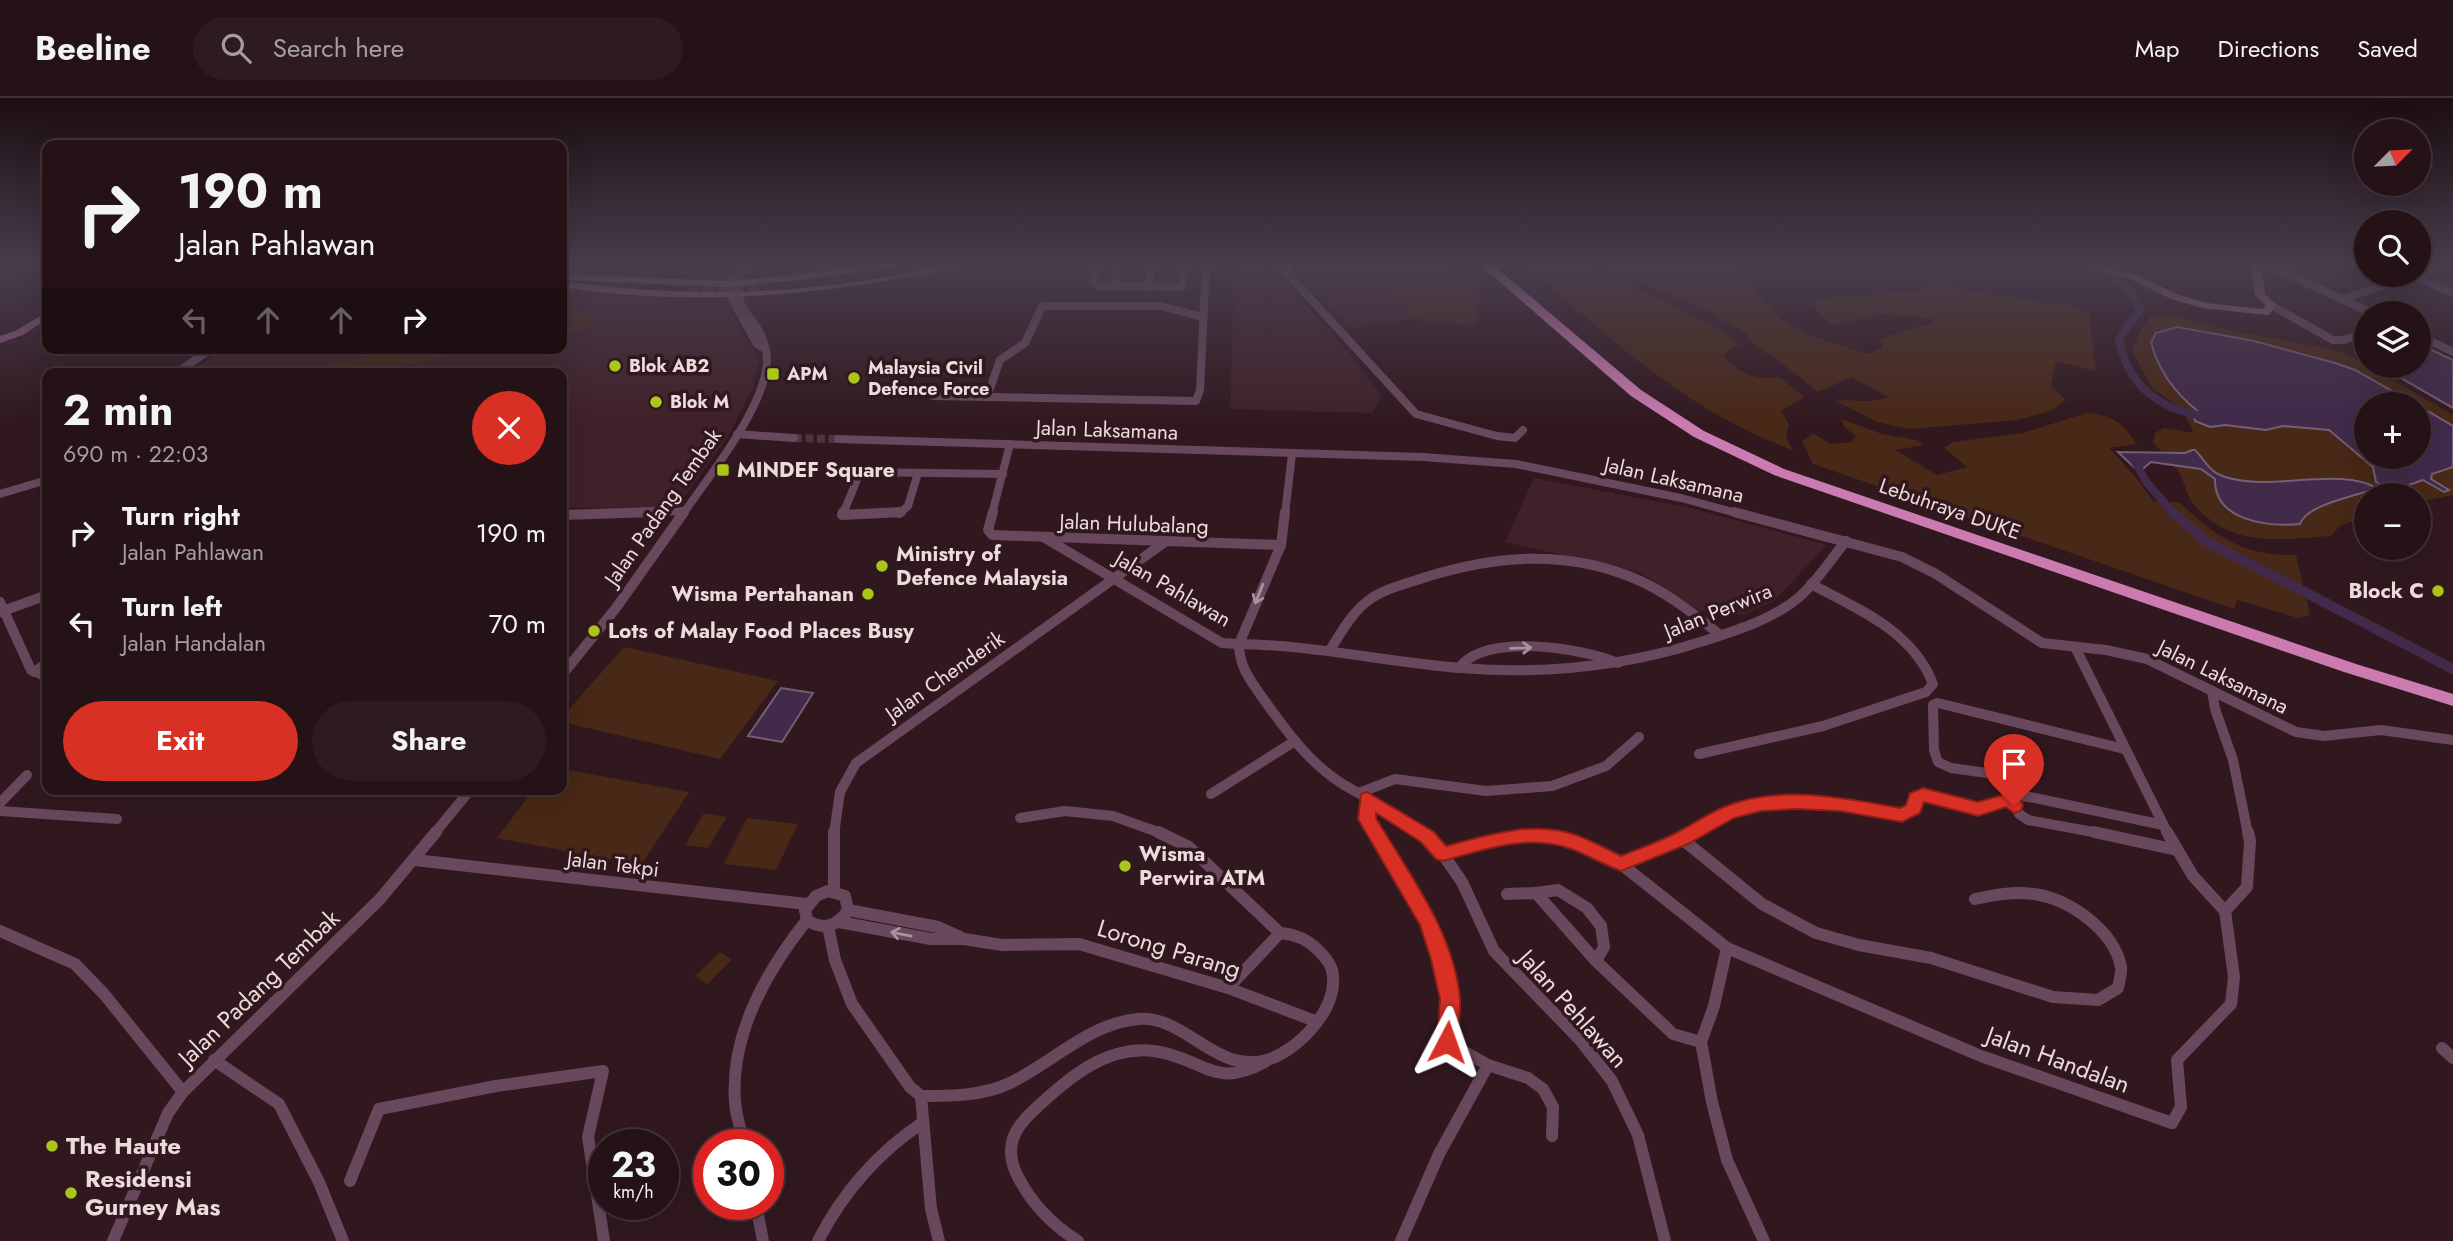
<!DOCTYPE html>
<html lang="en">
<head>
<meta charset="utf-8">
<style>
  body { margin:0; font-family:Jost,sans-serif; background:#2d1b20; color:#f1f3f6; height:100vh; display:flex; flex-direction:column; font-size:26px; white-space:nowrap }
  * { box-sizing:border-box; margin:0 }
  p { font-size:23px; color:#a39ea1 }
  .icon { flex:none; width:38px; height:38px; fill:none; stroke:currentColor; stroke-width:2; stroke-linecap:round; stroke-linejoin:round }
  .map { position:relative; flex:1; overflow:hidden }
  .details { position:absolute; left:42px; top:270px; width:525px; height:427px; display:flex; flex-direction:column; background:#251217; border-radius:14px; box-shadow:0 7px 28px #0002,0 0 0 2px #423236 }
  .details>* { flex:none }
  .guide { position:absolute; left:42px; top:42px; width:525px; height:214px; border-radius:14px; box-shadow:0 7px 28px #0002,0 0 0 2px #423236; background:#251217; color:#f1f3f6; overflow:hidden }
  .needle { width:46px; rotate:66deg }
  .controls { position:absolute; left:2354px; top:21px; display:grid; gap:14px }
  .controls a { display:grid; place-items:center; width:77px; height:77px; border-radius:50%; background:#251217; box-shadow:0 7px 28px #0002,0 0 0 2px #423236; font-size:35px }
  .speed { position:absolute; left:588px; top:1031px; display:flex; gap:14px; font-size:35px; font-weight:700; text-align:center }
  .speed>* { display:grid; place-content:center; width:91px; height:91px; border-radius:50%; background:#251217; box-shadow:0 7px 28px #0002,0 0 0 2px #423236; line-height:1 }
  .speed small { font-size:18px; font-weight:400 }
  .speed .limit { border:10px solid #d22; background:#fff; color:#111 }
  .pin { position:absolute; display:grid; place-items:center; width:60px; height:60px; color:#fff; margin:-72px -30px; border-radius:50% 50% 50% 0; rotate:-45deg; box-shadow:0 0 7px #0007 }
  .pin .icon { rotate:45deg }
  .me { position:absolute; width:77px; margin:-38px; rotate:4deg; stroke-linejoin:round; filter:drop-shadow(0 0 5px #0008) }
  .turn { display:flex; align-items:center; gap:24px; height:147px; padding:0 21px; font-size:32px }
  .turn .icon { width:91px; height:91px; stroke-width:2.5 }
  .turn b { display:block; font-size:49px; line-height:60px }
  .lanes { display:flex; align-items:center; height:66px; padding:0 21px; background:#0003; justify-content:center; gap:35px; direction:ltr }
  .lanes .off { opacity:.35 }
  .round { display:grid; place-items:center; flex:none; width:74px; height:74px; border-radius:37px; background:#2d1b20 }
  .overview { display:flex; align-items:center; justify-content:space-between; height:119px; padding:0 21px }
  h1 { font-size:42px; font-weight:700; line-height:52px }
  .cta { display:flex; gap:14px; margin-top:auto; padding:14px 21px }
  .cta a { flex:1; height:80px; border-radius:42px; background:#d93025; color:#fff; font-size:28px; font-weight:700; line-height:80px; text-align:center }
  .cta a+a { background:#2d1b20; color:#f1f3f6 }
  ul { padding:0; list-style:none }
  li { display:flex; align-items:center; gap:21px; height:91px; padding:0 21px }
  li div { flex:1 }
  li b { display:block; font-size:26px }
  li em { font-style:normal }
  header { display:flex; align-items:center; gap:42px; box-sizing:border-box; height:98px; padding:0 35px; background:#251217; border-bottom:2px solid #423236 }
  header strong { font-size:33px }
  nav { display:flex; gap:38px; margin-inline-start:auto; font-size:24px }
  .search { width:490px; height:63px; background:#2d1b20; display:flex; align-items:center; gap:18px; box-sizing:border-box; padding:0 24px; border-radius:38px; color:#a39ea1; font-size:26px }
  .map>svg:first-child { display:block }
  .built { fill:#402029 }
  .green { fill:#482816; fill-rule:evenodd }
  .water { fill:#412a4a; stroke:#745f76; stroke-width:2 }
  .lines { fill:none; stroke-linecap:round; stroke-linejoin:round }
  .canal-far1 { stroke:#412a4a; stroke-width:8 }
  .canal { stroke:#412a4a; stroke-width:10 }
  .street-tunnel { stroke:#4d353c; stroke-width:8; stroke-dasharray:8 3.5; stroke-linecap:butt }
  .secondary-tunnel { stroke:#4d353c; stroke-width:10; stroke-dasharray:10 5; stroke-linecap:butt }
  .street-far2 { stroke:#69485d; stroke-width:8 }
  .street-far1 { stroke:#69485d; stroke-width:10 }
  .street { stroke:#69485d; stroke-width:12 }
  .secondary { fill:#915d7f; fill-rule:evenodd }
  .highway { fill:#cc7bb1; fill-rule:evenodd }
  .oneway { stroke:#aa919d }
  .route { fill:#d93025; stroke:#8d1f18; stroke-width:2 }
  .poi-dot { fill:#aac719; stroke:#31181f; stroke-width:2.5 }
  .labels { text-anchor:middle; stroke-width:7; stroke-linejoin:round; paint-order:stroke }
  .far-poi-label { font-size:18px; font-weight:bold; fill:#ecdadd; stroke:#31181f; text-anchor:start }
  .street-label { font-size:21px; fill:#ecdadd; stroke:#31181f }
  .poi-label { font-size:21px; font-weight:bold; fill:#ecdadd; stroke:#31181f; text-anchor:start }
  .near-street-label { font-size:24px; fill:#ecdadd; stroke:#31181f }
  .near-poi-label { font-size:24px; font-weight:bold; fill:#ecdadd; stroke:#31181f; text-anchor:start }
</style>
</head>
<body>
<header>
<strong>Beeline</strong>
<div class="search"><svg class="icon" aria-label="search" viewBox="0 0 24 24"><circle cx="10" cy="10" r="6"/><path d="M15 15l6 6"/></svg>Search here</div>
<nav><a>Map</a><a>Directions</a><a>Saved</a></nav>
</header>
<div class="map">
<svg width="2453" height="1143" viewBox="0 0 2453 1143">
  <rect width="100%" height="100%" fill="#31181f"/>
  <g class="built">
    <polygon points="1235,165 1263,166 1277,175 1342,247 1382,298 1372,315 1230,311"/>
    <polygon points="1299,165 1419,165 1468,173 1483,186 1477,229 1407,221 1349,231 1292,170"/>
    <polygon points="562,189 712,204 729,211 759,262 753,289 729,337 677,409 562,410 562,275 189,275 225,250 562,250"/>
    <polygon points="1534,380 1691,410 1827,447 1774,503 1743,517 1700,513 1641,475 1505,444"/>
  </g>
  <g class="green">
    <path d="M1524,165L1579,166L1620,182L1717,230L1739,246L1723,257C1737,275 1757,283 1779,279L1805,299L1781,313L1789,326L1786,339L1793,352C1687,314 1607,238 1524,165Z"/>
    <path d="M1594,165H1725L1754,190L1779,220L1805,236L1867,256L1884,250L1878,241L1933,225L1930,220L1881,216L1831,228L1809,202L1918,193L1942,173L1953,176V190C1981,194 2008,200 2036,203C2056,206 2071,205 2089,215L2096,273L2056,263L2051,288L2066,302L2051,313L2017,322L1909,331L1877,324L1836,303C1854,300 1870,307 1888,299L1852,279L1818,294L1773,258L1757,250L1744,234L1704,211Z"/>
    <polygon points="1421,170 1463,175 1479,186 1473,226 1417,219 1378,182"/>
    <polygon points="592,212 590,221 593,221 593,225 590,226 588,233 562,233 562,215"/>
    <path d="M2152,217L2182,219L2214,229L2334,252L2351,258L2453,317V397L2419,404L2418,397H2366V419L2340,428L2331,438C2280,441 2233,451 2194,407C2186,398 2185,383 2178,373C2171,363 2162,354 2153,344L2155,335L2164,330L2194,335L2182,311L2152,290L2132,253L2140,234ZM2366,306H2418V359H2366Z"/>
    <polygon points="413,250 450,250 450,258 368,275 326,275 325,267"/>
    <path d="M2086,315C2115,317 2121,325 2137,346L2109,350L2134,377L2153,403L2179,404C2216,439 2243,458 2296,457L2310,517L2298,520L2237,502L2234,511L1813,366L1802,343L1813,335L1830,346L1851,344L1856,338L1844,329L1842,321L1882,336L1916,342L1924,347L1895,352L1937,377L1967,369L1944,350L1953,344L2023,335Z"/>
    <polygon points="624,549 778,583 720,661 562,624 562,619"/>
    <polygon points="562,671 689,694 641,767 497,740 534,691 562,691"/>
    <polygon points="704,715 727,719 708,750 685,747"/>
    <polygon points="747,720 798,726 776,772 724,766"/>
    <polygon points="720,854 732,862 707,886 695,878"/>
  </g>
  <g class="water">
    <path d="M2177,229L2254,243L2335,265L2355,272L2415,306H2366V359H2418L2419,308L2453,328V369L2432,376L2431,381L2449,392L2444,394L2423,382C2406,388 2393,395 2376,384L2373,369L2329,332L2283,328L2266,332L2225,327L2210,329L2195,323L2193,315H2200C2177,297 2158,273 2151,244L2156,235Z"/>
    <polygon points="2419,246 2453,262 2453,310 2380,268 2418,268"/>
    <path d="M2192,352H2195C2203,360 2208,371 2218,376C2260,397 2340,367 2376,390C2355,399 2307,406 2300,426C2268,429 2214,423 2215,381L2201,371L2151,364L2139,374L2118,354L2185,355Z"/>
    <polygon points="781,590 813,595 782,644 748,638"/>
  </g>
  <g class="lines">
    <g class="canal-far1">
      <path d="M2104,165L2132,197L2140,212L2119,241C2127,287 2160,312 2204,318"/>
      <polyline points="2134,362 2147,385 2174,416"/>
    </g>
    <polyline class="canal" points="2172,414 2206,443 2453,571"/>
    <polyline class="street-tunnel" points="794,340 838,341"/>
    <polyline class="secondary-tunnel" points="688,194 766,191"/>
    <g class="street-far2">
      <polyline points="748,165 730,183 732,201 757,246 764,250"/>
      <polyline points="1278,165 1416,316 1497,338 1515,340 1523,332"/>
      <polyline points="2264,165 2372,215"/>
      <polyline points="1097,171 1094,185 1100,188 1182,189 1185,165"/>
      <polyline points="2418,176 2453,165"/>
      <polyline points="2411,177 2453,195"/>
      <polyline points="1114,188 1118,165"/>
      <polyline points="1148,189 1151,165"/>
      <polyline points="2342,201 2416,177"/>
      <polyline points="2271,207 2333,242 2344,242 2366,234"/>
      <polyline points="2418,237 2453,254"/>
      <polyline points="177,275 212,250"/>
      <polyline points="934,298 1196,303 1200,292 1206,165"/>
      <polyline points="987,299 1000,262 1025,245 1042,208 1161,208 1203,219"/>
      <polyline points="737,336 794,340"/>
      <polyline points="838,341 1423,359 1516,366 1681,400 1740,416"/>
      <polyline points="0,396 47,382"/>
      <polyline points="599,416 685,413"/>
      <path d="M683,416C708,379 776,297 766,252C759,217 730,216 740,174"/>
      <polyline points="843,416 860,374 1003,376"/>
      <polyline points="899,416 908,408 918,375"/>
      <polyline points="992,416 1010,346"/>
      <polyline points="1285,416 1292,356"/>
    </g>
    <g class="street-far1">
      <polyline points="843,414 842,417 901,414"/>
      <polyline points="993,414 988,432 992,437 1281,447"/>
      <path d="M1285,414L1281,447L1239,546C1314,547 1386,564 1461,570C1544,577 1627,568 1707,542C1738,532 1773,521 1798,500C1817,484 1830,462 1846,443"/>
      <polyline points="1734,414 1902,459 1936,476 2042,545 2106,552 2147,561 2296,634 2324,638 2381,632 2453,642"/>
      <polyline points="562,417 653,414"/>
      <path d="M1045,440L1222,545L1239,546C1239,568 1250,582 1262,599C1285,631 1307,663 1341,685C1368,702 1399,714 1423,736"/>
      <polyline points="0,504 31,572 47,579"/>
      <polyline points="0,514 47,497"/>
      <polyline points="2075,549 2168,736"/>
      <path d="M1330,552C1341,535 1352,514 1369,502C1384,491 1405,486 1423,480C1493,458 1562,451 1631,479C1664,492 1693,515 1720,537"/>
      <path d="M1459,570C1485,534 1582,550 1618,565"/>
      <polyline points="34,574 47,565"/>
      <polyline points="562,577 616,510 684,414"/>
      <polyline points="2212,593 2215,611 2233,662 2248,736"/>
      <path d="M1699,656L1823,628L1926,594L1933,586C1913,533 1858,511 1811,486"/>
      <polyline points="1359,695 1395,681 1486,693 1552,688 1606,668 1639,639"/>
      <polyline points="1211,696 1295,643"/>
      <polyline points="2020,698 1994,676 1951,670 1938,664 1934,652 1933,607 1938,605 2124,651"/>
      <polyline points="2013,700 2019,716 2028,722 2104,736"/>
      <polyline points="1367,701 1367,721 1376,736"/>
      <polyline points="0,705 27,677"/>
      <polyline points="0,713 117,721"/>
      <polyline points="1020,720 1065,713 1113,718 1163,736"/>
      <polyline points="434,736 471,691"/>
      <polyline points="834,736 840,694 856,665 1165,444"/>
      <path d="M1692,736C1704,729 1716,720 1729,714C1762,701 1807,702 1841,706C1865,709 1892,722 1914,711L1916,700L1923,697L1978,711L2020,698L2030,699L2163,727"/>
    </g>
    <g class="street">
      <polyline points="834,734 834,793"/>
      <polyline points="1158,734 1189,749 1280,835"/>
      <polyline points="1375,734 1429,825 1450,901 1447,944 1488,967 1528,980 1543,991 1553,1009 1552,1038"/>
      <polyline points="1421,734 1442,755 1462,784 1494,853 1581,943 1612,983 1638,1037 1665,1143"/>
      <polyline points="2094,734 2177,752"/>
      <path d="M1682,741L1762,806L1816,835L1859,847L1931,860L2053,899L2098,902L2118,890C2119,883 2122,876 2121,869C2114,832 2069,801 2034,796C2014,793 1994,797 1975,801"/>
      <polyline points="1443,756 1503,740 1533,738 1572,743 1621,766 1727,850 1981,958 2172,1025 2181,1009 2177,962 2231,906 2234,879 2225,813 2193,778 2167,734"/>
      <polyline points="415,762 807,806"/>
      <polyline points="1621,766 1695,734"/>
      <path d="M828,793L845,798L848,812C838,828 823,833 807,822L805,812L816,798Z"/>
      <polyline points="1536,795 1558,792 1587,810 1601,828 1604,849 1596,863"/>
      <polyline points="1507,796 1536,795 1596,863 1673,936 1701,944"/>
      <polyline points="848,812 938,829 960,839"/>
      <polyline points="2225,813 2247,789 2250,743 2248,734"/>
      <polyline points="839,824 931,841 964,841 1002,847 1079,846 1228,890 1315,923"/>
      <polyline points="828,828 835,862 852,906 910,989 921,998 931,1111 939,1143"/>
      <polyline points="0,833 75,866 104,896 183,994"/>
      <polyline points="1727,850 1714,908 1701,944 1712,1004 1727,1062 1764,1143"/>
      <polyline points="2442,950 2453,960"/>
      <polyline points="214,962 279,1006 319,1084 343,1143"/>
      <path d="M921,998C951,998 983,998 1010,985C1052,965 1090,925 1138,921C1186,917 1216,977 1267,962C1297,953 1336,913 1333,879C1333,868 1326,860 1318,852C1308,842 1294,836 1280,835L1228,890"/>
      <path d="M744,1046C741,1032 736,1018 735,1004C730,937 767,872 807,822"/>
      <polyline points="350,1083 379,1011 496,988 603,973 588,1039 604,1143"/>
      <polyline points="756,1106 763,1143"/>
      <polyline points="113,1143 168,1015 183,994 380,801 436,734"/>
      <path d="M818,1143C843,1094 876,1056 922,1025"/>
      <path d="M1078,1143C1052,1127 1031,1105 1017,1077C1004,1050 1013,1031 1034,1012C1068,980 1109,944 1160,954C1206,963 1215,991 1265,964"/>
      <polyline points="1401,1143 1439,1056 1488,967"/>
    </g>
    <g class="secondary">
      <polygon points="883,165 906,165 901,168 801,182 725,189 562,182 562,176 725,183 776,179"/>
      <path d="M948,165H962C946,176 910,179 890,182C780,201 672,206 562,189V183C688,201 824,198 948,165Z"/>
      <polygon points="1282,165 1292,165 1289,176 1281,174"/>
      <polygon points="2088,165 2098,165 2100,169 2137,177 2179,197 2207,205 2263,211 2266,207 2255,197 2251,165 2261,165 2265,196 2276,207 2270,216 2266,217 2202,210 2171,201 2131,181 2094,173"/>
      <polygon points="47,214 47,221 23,237 0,245 0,238 15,233"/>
    </g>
    <polygon class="highway" points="1478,165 1491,165 1641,292 1704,333 1784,371 2356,566 2453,596 2453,608 2344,574 1774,377 1694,339 1631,298"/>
  </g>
  <defs><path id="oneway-shaft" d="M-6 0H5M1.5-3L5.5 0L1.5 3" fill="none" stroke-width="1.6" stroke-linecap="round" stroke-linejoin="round" transform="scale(1.75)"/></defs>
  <g class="oneway">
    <use href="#oneway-shaft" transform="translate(1259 496) rotate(112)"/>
    <use href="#oneway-shaft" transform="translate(1521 550) rotate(-2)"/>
    <use href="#oneway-shaft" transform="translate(901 836) rotate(-169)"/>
  </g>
  <linearGradient id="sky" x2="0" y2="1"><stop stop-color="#1b0d11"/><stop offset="0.51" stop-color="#483d4d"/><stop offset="1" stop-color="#483d4d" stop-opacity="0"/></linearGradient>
  <rect width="2453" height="325" fill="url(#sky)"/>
  <path class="route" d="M1923,690L1978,704L2013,694L2019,695L2023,708L2020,713L2014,715L2006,709L1978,718L1924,704L1920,715L1902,724L1840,713L1796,711L1761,713L1734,720L1688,746L1621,773C1604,767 1588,757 1571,751C1529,735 1483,752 1443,763L1436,761L1421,744L1376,715V720C1409,776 1454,834 1460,901C1461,914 1458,930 1457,944L1454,950L1447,953L1440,950L1437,944L1440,901L1431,861L1420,827L1358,721L1361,696L1367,694L1434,734L1446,748C1488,737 1533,722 1576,737C1592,743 1607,751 1621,758C1640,750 1659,744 1676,735C1692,727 1707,716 1724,709C1778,686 1844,700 1900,710L1906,707L1910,695Z"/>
  <g class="poi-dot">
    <circle cx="615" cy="268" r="7"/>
    <rect x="766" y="269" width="14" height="14" rx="3.5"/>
    <circle cx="854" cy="280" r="7"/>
    <circle cx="656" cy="304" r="7"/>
    <rect x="716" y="365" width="14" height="14" rx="3.5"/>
    <circle cx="882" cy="468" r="7"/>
    <circle cx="2438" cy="493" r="7"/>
    <circle cx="868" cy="496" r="7"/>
    <circle cx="594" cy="533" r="7"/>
    <circle cx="1125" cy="768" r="7"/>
    <circle cx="52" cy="1048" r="7"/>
    <circle cx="71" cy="1095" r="7"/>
  </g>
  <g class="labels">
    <g class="far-poi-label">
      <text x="629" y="274">Blok AB2</text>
      <text x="868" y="276">Malaysia Civil<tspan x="868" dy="21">Defence Force</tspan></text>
      <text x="787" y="282">APM</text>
      <text x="670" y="310">Blok M</text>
    </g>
    <g class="street-label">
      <text transform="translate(1107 332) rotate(2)" y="7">Jalan Laksamana</text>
      <text transform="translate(1674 382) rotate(13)" y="7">Jalan Laksamana</text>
      <text transform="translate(663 409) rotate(-55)" y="7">Jalan Padang Tembak</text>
      <text transform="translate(1950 411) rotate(19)" y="7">Lebuhraya DUKE</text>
      <text transform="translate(1134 426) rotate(2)" y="7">Jalan Hulubalang</text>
      <text transform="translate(1173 491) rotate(30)" y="7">Jalan Pahlawan</text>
      <text transform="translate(1718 513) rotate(-22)" y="7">Jalan Perwira</text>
      <text transform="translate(945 578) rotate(-35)" y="7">Jalan Chenderik</text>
      <text transform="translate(2223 579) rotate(26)" y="7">Jalan Laksamana</text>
      <text transform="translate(613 766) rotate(7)" y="7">Jalan Tekpi</text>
    </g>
    <g class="poi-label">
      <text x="737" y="379">MINDEF Square</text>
      <text x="896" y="463">Ministry of<tspan x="896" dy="24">Defence Malaysia</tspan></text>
      <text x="2424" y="500" text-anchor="end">Block C</text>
      <text x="854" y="503" text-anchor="end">Wisma Pertahanan</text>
      <text x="608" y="540">Lots of Malay Food Places Busy</text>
      <text x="1139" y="763">Wisma<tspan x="1139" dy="24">Perwira ATM</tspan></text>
    </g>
    <g class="near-street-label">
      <text transform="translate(1169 851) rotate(17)" y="8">Lorong Parang</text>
      <text transform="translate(259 890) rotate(-44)" y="8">Jalan Padang Tembak</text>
      <text transform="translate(1573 911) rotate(48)" y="8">Jalan Pehlawan</text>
      <text transform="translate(2058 962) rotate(20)" y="8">Jalan Handalan</text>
    </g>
    <g class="near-poi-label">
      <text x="66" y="1056">The Haute</text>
      <text x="85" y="1089">Residensi<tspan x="85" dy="28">Gurney Mas</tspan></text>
    </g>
  </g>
</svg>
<div class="controls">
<a><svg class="needle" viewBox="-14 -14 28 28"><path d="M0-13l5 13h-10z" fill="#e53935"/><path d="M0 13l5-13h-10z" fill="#a39ea1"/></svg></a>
<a><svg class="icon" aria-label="search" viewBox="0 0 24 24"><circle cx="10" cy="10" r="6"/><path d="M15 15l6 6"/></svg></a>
<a><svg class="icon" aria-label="layers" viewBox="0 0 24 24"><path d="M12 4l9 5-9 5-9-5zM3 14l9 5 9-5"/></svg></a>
<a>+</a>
<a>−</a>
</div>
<div class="speed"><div>23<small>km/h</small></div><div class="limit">30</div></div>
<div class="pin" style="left:2014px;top:708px;background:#d93025"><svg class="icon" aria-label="arrive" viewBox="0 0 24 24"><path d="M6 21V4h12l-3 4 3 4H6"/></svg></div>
<svg class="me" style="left:1447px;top:944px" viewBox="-20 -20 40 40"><path d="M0-17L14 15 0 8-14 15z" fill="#d93025" stroke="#fff" stroke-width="4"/></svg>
<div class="guide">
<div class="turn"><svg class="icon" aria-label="right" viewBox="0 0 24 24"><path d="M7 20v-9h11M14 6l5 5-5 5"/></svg><div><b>190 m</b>Jalan Pahlawan</div></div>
<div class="lanes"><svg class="icon off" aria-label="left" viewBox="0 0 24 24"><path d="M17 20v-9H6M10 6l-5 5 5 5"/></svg><svg class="icon off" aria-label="ahead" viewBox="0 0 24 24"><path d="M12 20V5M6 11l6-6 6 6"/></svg><svg class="icon off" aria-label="ahead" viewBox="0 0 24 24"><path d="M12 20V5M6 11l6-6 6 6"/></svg><svg class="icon" aria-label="right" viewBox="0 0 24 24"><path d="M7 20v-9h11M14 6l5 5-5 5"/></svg></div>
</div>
<section class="details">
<div class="overview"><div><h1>2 min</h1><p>690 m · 22:03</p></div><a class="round" style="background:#d93025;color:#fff"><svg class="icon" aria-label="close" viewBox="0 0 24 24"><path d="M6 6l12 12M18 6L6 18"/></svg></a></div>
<ul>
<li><svg class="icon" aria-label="right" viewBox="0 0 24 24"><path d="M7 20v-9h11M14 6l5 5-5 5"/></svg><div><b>Turn right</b><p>Jalan Pahlawan</p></div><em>190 m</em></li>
<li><svg class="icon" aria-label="left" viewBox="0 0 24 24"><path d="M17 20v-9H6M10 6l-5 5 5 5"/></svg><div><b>Turn left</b><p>Jalan Handalan</p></div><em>70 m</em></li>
</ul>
<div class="cta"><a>Exit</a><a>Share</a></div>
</section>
</div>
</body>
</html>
